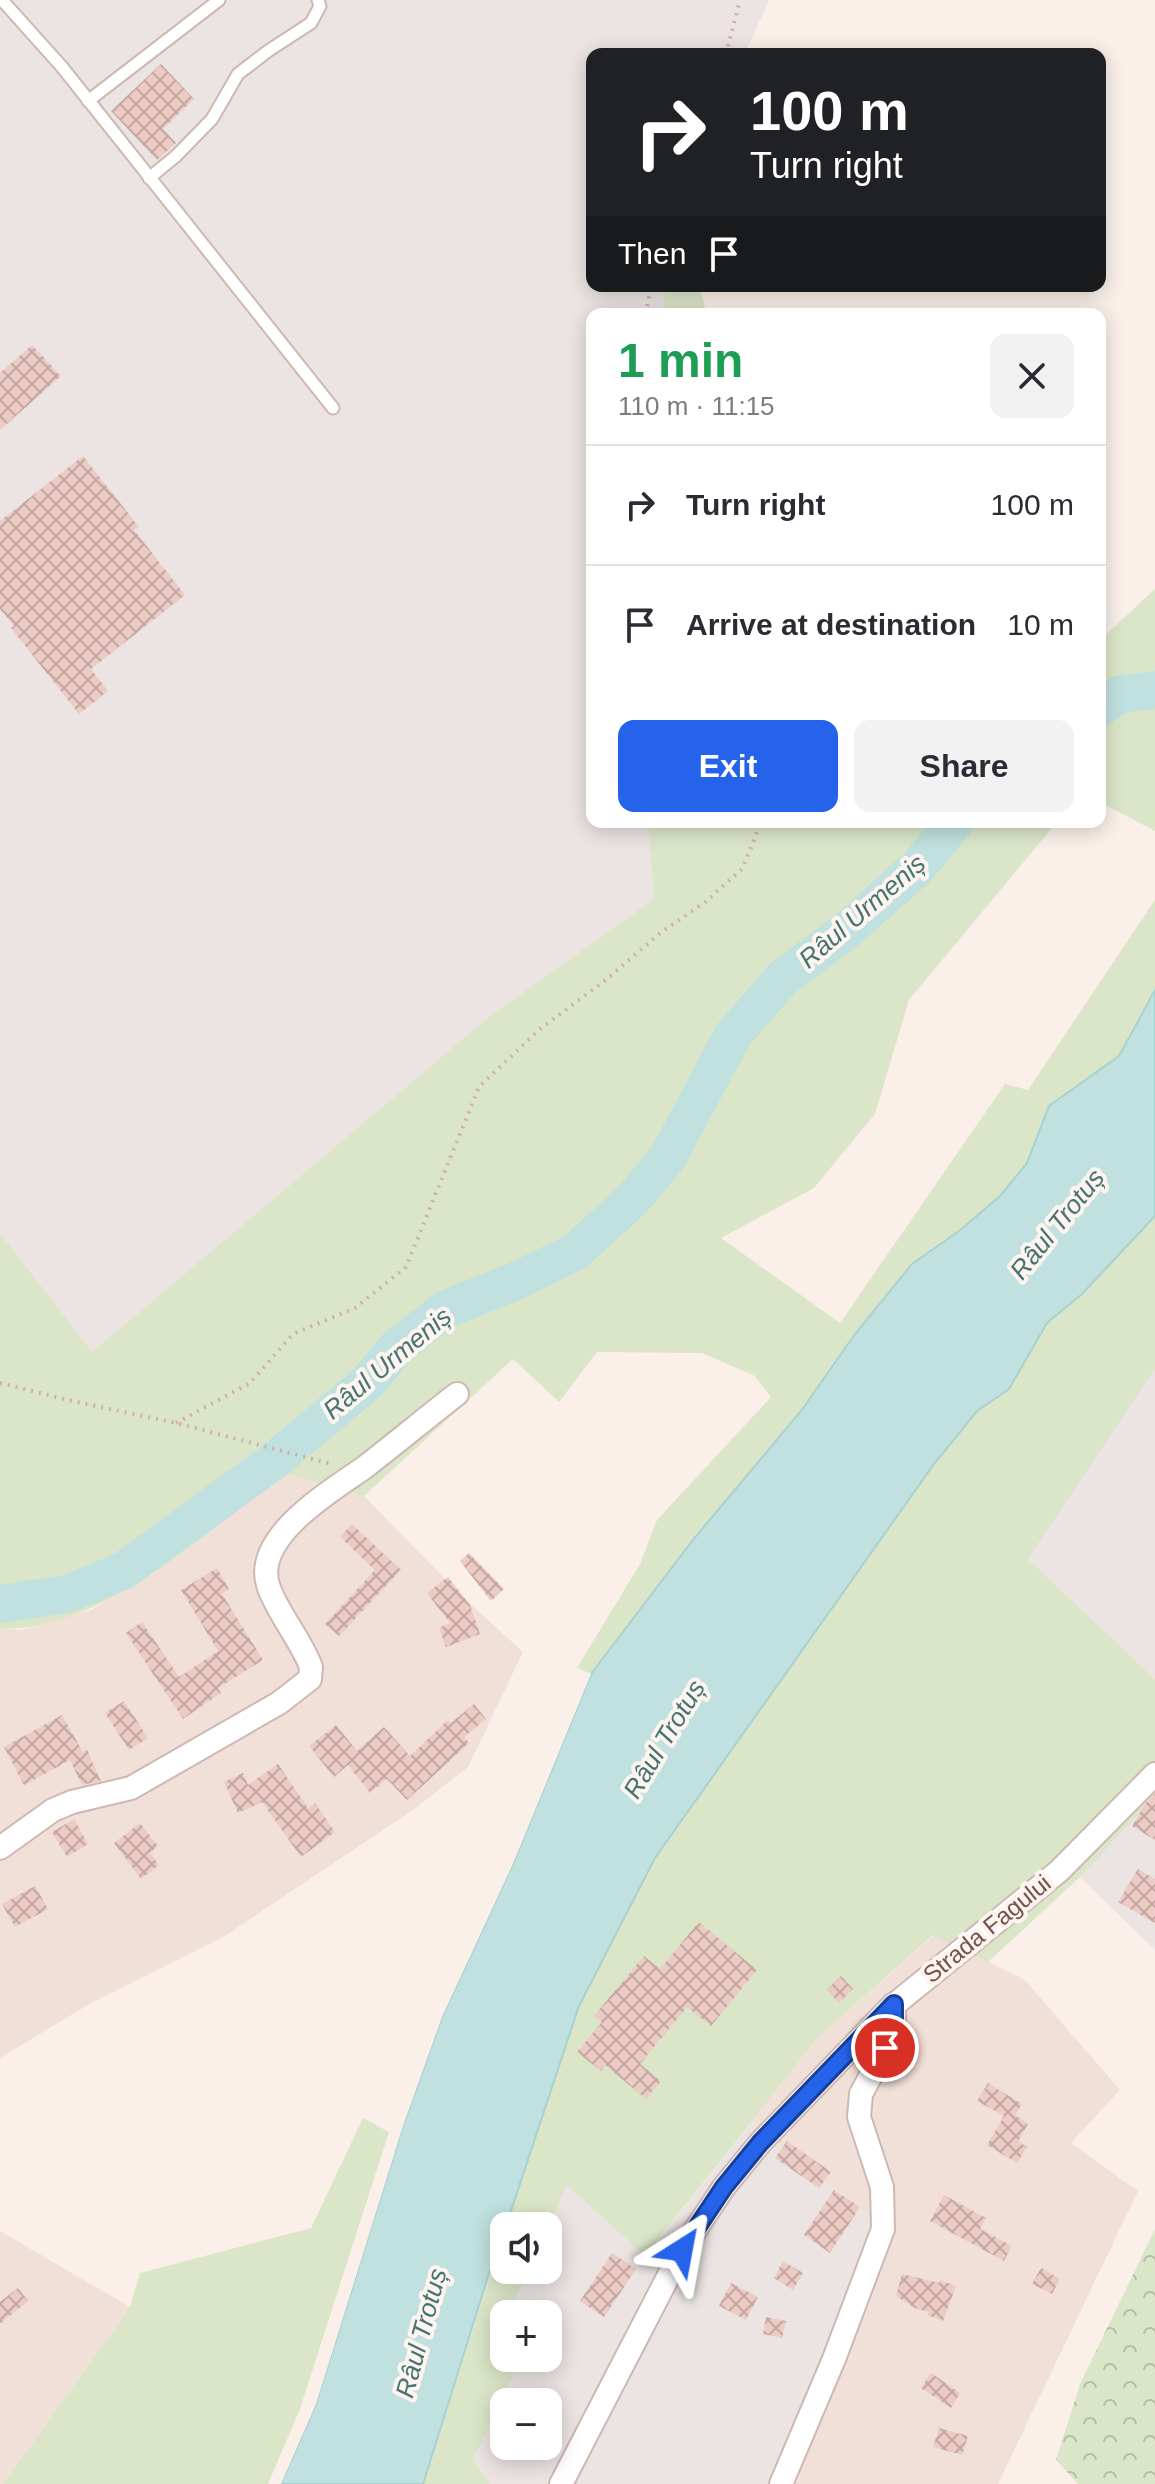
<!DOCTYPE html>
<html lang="en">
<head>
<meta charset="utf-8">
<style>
  body { margin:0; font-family:Arial,sans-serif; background:#f2f2f3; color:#2b2b33; height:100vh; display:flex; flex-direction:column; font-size:30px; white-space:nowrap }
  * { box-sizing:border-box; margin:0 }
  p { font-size:26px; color:#7c7c81 }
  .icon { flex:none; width:44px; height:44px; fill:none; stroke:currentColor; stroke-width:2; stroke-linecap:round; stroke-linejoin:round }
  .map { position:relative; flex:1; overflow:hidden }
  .sheet { position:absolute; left:586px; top:308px; width:520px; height:520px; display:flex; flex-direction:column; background:#fff; border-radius:16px; box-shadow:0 4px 20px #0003 }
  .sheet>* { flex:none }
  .top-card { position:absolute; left:586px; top:48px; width:520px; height:244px; border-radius:16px; box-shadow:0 4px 20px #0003; background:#202124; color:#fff; overflow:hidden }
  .fabs { position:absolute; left:490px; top:2212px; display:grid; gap:16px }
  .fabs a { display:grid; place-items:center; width:72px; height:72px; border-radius:16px; background:#fff; box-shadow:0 4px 20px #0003; font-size:40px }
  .pin { position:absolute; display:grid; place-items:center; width:68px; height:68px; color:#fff; margin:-34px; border:4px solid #fff; border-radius:50%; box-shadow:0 2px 8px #0007 }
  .me { position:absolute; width:88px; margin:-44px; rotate:34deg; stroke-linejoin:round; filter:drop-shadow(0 0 6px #0008) }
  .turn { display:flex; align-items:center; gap:28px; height:168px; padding:0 32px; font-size:36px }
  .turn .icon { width:104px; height:104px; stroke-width:2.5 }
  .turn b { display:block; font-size:56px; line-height:68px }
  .then { display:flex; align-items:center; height:76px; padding:0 32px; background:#0003; gap:16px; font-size:30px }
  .round { display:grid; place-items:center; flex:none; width:84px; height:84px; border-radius:16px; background:#f2f2f3 }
  .head { display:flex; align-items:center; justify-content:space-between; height:136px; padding:0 32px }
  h1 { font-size:48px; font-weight:700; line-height:60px; color:#1e9e55 }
  .primary-button { display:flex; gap:16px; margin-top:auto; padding:16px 32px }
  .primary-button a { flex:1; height:92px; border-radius:16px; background:#2563eb; color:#fff; font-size:32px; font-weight:700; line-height:92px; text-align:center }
  .primary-button a+a { background:#f2f2f3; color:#2b2b33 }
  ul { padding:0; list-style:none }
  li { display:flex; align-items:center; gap:24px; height:120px; padding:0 32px; border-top:2px solid #e1e1e2 }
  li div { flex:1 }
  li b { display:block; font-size:30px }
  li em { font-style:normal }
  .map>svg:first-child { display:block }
  .residential { fill:#f1e0d8 }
  .industrial { fill:#ebe4e2; fill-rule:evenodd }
  .green { fill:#dbe6c9 }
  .forest { fill:url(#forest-crowns) }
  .water { fill:#c0e1df; stroke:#a7d2cf; stroke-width:2 }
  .pier { fill:#faf0e9 }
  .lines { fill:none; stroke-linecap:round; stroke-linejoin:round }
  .river { stroke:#c0e1df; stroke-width:38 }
  .building { fill:url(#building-cross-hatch) }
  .service-casing { stroke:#cdb8b3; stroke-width:15 }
  .minor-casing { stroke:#cdb8b3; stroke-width:26 }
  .path { stroke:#d1aea7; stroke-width:4; stroke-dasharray:2 6; stroke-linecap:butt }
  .service { stroke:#fff; stroke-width:11 }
  .minor { stroke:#fff; stroke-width:22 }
  .route-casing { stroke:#184099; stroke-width:20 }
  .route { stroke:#2563eb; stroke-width:14 }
  .labels { text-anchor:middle; stroke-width:8; stroke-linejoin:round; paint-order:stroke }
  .street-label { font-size:24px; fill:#715450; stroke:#fdf4ef }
  .water-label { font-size:26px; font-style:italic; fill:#457472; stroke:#fdf4ef }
</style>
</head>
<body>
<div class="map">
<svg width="1155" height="2484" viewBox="0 0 1155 2484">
  <defs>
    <pattern id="forest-crowns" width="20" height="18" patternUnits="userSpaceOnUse" patternTransform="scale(2)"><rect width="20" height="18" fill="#dbe6c9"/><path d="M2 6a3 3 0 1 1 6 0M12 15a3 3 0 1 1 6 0" fill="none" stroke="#b6bda6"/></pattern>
    <pattern id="building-cross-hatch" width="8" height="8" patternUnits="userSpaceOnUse" patternTransform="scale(2)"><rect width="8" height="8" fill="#eccbc4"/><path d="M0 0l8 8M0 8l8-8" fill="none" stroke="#c4a7a2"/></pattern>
  </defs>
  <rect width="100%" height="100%" fill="#faf0e9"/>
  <g class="residential">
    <polygon points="284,1473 364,1496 465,1599 523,1652 468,1767 413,1810 225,1936 91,2003 0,2058 0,1628 21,1630 91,1610 178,1556"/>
    <polygon points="934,1935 1025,1980 1120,2090 1071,2143 1138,2191 998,2484 767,2484 876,2222 752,2121 817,2039"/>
    <polygon points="0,2231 130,2307 3,2484 0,2484"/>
  </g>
  <g class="industrial">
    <polygon points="0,0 769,0 745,54 592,54 592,286 666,286 661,314 592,314 592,822 648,822 654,899 491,1015 91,1353 0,1233"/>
    <polygon points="1155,1369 1155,1679 1028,1559"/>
    <polygon points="1155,1797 1155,1950 1080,1877"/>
    <path d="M752,2121L877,2222L767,2484H490L473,2460L513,2376L509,2358H548V2314H509L529,2270H548V2227L567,2184L646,2256ZM504,2402H548V2446H504Z"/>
  </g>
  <g class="green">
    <polygon points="666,286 699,286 707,314 661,314"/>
    <polygon points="1155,589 1155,831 1100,802 1100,640"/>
    <path d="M648,822H1057L909,1000L875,1114L814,1188L721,1238L840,1323L1005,1084L1028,1090L1155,900V990L1119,1056L1049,1106L1027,1163L1000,1196L959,1231L912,1264L855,1334L801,1411L692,1541L591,1674L577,1668L640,1564L657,1520L771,1397L755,1376L702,1353L597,1352L559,1402L513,1359L364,1496L284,1473C213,1529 94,1636 0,1628V1233L92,1352L491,1015L654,899Z"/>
    <polygon points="1155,1216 1155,1369 1028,1559 1155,1679 1155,1797 1080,1877 988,1962 933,1935 817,2039 645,2256 567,2185 548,2227 506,2226 579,2006 655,1858 934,1464 977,1411 1009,1389 1047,1323 1082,1294"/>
    <polygon points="363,2118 389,2132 300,2409 268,2484 3,2484 130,2307 140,2273 311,2228"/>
    <polygon points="504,2233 504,2270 529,2270 509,2314 504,2314 504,2358 509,2358 513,2376 473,2460 490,2484 423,2484"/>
  </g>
  <polygon class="forest" points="1155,2229 1155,2484 1078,2484 1056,2460 1080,2384"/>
  <polygon class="water" points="1155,990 1155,1216 1082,1294 1047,1323 1009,1389 977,1411 934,1464 655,1858 579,2006 506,2226 504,2226 423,2484 281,2484 316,2404 403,2126 442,2017 512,1866 591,1674 692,1541 801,1411 855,1334 912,1264 959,1231 1000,1196 1027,1163 1049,1106 1119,1056"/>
  <polygon class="pier" points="588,1672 591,1674 512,1866 442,2017 403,2126 316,2404 281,2484 277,2484 312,2403 399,2124 438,2016 508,1865"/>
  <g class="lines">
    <g class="river">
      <polyline points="1100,707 1121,694 1155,690"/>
      <polyline points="0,1604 67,1594 123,1571 271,1463 367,1383 398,1346 446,1309 516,1281 575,1252 632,1200 668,1157 733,1035 783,978 847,930 917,868 955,822"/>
    </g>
  </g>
  <g class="building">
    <polygon points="161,64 194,99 163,129 176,143 157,160 111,111"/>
    <polygon points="32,345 61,376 0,430 0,373"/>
    <polygon points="83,456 139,527 134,530 185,595 91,669 108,691 79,714 11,628 14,626 0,609 0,521"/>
    <polygon points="352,1524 401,1570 339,1636 325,1624 375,1570 340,1537"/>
    <polygon points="469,1553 504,1589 491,1601 460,1561"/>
    <polygon points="217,1568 229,1589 222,1594 263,1660 218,1688 221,1693 183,1719 126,1633 142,1622 179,1677 218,1651 181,1590"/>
    <polygon points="448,1577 470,1605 480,1634 446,1647 439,1628 450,1623 427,1593"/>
    <polygon points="124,1701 148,1738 129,1750 105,1713"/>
    <polygon points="474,1704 486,1719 464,1737 469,1743 407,1800 387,1779 370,1793 348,1765 334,1777 309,1746 336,1725 357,1751 384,1727 410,1756 448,1720 451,1723"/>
    <polygon points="62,1715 83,1752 87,1750 101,1781 82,1785 70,1760 24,1785 4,1747"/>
    <polygon points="278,1764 308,1808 315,1803 335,1832 301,1857 262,1802 238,1813 224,1782 243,1773 248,1785"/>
    <polygon points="1155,1794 1155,1840 1132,1826 1145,1804"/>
    <polygon points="74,1819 88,1844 67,1857 52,1832"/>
    <polygon points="140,1823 158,1846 150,1853 159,1865 141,1879 114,1843"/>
    <polygon points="1138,1869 1155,1879 1155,1923 1118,1902"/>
    <polygon points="35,1886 48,1909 15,1927 2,1904"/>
    <polygon points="699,1922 757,1970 711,2026 687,2007 640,2064 661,2081 646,2099 605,2065 601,2071 577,2052 602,2022 594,2016 644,1956 660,1969"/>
    <polygon points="841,1976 853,1989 839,2003 827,1990"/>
    <polygon points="988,2083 1022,2104 1015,2115 1028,2124 1018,2141 1027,2147 1017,2163 987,2145 1004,2116 977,2101"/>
    <polygon points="787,2141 831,2172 819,2188 775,2158"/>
    <polygon points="834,2190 860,2207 830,2253 804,2235"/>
    <polygon points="944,2195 986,2218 980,2229 1012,2246 1004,2261 930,2221"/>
    <polygon points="612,2253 636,2269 604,2317 580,2301"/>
    <polygon points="783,2261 803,2273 793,2290 774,2278"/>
    <polygon points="1041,2268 1060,2279 1052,2294 1032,2284"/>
    <polygon points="902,2274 939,2283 940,2280 956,2286 943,2321 927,2315 929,2312 915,2308 896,2296"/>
    <polygon points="731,2283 758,2297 746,2320 719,2306"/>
    <polygon points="18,2288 28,2301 0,2324 0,2302"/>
    <polygon points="766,2317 786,2321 782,2338 763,2334"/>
    <polygon points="931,2373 960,2393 951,2408 921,2388"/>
    <polygon points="939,2428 968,2436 962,2455 933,2447"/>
  </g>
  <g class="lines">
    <defs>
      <g id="service">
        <polyline points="2,0 62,67 333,408"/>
        <polyline points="88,101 219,0"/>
        <polyline points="149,178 176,156 212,119 238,74 268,51 311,23 320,6 318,0"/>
      </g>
      <g id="minor">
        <path d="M0,1848L53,1810L72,1802L131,1788L279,1703L310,1679L311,1667C301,1640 276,1611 268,1585C253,1536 333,1490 365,1467C396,1443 426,1418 457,1394"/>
        <polyline points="561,2484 682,2250 724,2187 760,2143 889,2009 1059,1871 1155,1774"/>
        <polyline points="781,2484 834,2359 883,2229 882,2187 859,2117 861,2094 894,2032 894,2004"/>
      </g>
    </defs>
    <use href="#service" class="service-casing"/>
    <use href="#minor" class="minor-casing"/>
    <g class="path">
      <polyline points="726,54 740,0"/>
      <polyline points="646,314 651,286"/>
      <polyline points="0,1383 72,1401 176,1423 332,1464"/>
      <polyline points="176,1423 250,1383 293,1334 355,1308 406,1267 479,1087 540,1029 607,979 659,934 705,902 742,869 756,836 758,822"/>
    </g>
    <use href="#service" class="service"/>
    <use href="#minor" class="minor"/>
  </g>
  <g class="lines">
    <defs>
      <polyline id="route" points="682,2250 724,2187 760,2143 894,2004 894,2032 885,2048"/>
    </defs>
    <use href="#route" class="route-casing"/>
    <use href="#route" class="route"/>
  </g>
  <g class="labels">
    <g class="street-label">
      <text transform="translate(987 1929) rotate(-39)" y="8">Strada Fagului</text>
    </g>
    <g class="water-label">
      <text transform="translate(862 911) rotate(-41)" y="9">Râul Urmeniș</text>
      <text transform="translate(1057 1224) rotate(-51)" y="9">Râul Trotuș</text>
      <text transform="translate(387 1363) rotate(-40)" y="9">Râul Urmeniș</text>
      <text transform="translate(664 1739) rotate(-59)" y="9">Râul Trotuș</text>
      <text transform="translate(421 2333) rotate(-75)" y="9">Râul Trotuș</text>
    </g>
  </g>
</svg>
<div class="fabs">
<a><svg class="icon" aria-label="sound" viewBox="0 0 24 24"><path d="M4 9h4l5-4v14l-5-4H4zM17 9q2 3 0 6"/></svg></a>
<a>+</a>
<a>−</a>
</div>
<div class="pin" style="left:885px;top:2048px;background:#d93025"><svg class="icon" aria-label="arrive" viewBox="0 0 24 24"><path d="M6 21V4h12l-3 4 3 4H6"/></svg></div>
<svg class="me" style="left:682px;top:2250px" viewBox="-20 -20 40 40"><path d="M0-17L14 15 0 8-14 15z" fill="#2563eb" stroke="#fff" stroke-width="4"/></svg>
<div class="top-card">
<div class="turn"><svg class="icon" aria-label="right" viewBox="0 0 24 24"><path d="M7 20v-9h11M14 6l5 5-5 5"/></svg><div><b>100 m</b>Turn right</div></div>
<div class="then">Then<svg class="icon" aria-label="arrive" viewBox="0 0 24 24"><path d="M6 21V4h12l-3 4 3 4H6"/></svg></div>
</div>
<section class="sheet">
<div class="head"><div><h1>1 min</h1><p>110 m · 11:15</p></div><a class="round"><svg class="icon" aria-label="close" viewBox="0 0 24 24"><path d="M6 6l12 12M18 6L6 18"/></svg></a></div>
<ul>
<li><svg class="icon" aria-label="right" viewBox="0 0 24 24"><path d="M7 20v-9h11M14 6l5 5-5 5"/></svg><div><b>Turn right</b></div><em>100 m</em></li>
<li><svg class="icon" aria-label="arrive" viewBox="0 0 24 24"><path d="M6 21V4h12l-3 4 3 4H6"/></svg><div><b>Arrive at destination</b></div><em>10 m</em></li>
</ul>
<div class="primary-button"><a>Exit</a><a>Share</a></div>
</section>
</div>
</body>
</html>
